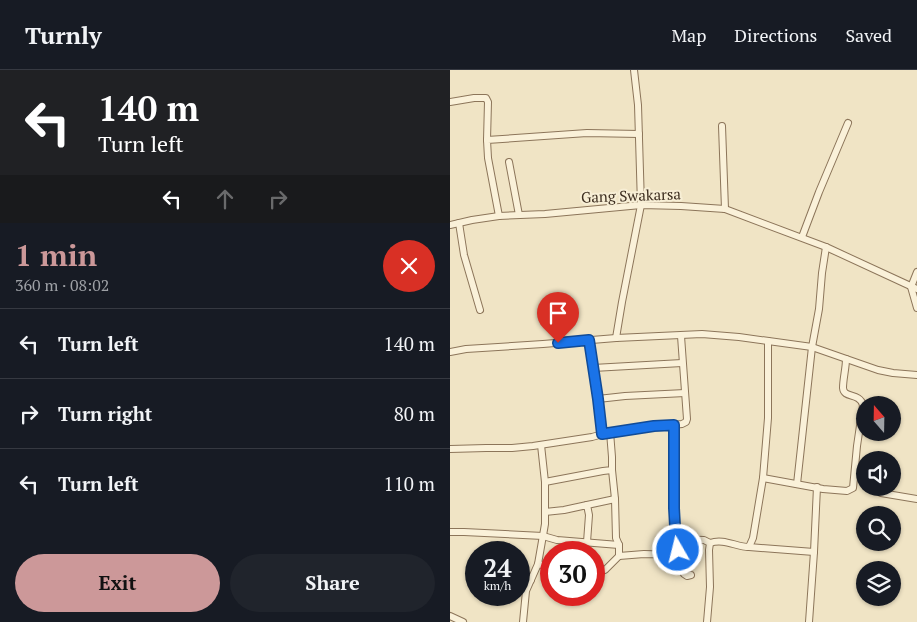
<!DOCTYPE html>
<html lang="en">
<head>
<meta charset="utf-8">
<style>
  body { margin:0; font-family:"PT Serif",serif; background:#20242c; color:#f1f3f6; height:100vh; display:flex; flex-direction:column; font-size:19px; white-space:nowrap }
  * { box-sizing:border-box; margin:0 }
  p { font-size:16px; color:#9ea1a6 }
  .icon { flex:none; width:28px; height:28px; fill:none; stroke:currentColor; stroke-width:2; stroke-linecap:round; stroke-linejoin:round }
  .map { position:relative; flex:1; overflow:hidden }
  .drawer { display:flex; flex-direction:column; background:#171b24; width:450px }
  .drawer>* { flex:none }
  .hud { background:#202124; color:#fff; overflow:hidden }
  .needle { width:32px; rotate:340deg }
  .buttons { position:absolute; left:406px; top:326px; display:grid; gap:10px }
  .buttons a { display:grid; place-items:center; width:45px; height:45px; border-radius:50%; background:#171b24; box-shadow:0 1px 4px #0004; font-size:25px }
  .speed { position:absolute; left:15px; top:471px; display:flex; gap:10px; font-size:25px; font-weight:700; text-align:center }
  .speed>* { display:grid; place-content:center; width:65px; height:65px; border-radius:50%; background:#171b24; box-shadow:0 1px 4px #0004; line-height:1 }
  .speed small { font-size:12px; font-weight:400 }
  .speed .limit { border:8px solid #d22; background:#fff; color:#111 }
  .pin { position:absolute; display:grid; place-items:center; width:42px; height:42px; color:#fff; margin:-51px -21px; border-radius:50% 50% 50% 0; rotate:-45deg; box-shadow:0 0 5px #0007 }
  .pin .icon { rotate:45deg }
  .me { position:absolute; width:55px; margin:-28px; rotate:352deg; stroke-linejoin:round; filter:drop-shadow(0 0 4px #0008) }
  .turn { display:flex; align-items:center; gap:18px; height:105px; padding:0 15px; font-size:22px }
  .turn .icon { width:65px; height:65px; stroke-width:2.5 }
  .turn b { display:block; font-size:35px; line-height:42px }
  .lanes { display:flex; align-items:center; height:48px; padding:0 15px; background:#0003; justify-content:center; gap:25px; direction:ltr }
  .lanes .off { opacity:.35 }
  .round { display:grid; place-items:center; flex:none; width:52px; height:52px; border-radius:26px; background:#20242c }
  .head { display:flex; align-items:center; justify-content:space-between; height:85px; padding:0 15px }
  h1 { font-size:30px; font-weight:700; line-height:38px; color:#cc9899 }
  .button { display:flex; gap:10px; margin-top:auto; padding:10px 15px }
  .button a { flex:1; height:58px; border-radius:30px; background:#cc9899; color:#111; font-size:20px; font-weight:700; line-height:58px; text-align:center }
  .button a+a { background:#20242c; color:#f1f3f6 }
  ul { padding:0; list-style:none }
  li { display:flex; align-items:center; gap:15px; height:70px; padding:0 15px; border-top:1px solid #363941 }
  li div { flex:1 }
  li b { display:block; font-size:19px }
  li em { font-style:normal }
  header { display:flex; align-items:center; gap:30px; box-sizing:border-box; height:70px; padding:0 25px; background:#171b24; border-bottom:1px solid #363941 }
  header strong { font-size:24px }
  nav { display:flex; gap:28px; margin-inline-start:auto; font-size:18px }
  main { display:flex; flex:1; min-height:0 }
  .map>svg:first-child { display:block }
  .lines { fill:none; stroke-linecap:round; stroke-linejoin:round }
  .minor-casing { stroke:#8c755a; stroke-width:8 }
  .minor { stroke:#faf1d9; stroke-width:6 }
  .route-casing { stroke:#114b97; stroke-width:12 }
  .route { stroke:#1a73e8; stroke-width:9 }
  .labels { text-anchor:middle; stroke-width:4; stroke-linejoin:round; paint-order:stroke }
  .street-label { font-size:15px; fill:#3c2d1f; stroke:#f7eed5 }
</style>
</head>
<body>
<header>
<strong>Turnly</strong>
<nav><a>Map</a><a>Directions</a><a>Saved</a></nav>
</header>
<main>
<section class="drawer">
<div class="hud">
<div class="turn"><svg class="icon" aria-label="left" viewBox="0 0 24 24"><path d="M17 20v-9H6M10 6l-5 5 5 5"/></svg><div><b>140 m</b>Turn left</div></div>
<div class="lanes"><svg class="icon" aria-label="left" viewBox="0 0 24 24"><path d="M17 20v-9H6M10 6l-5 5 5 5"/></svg><svg class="icon off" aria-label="ahead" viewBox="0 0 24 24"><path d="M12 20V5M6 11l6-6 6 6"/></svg><svg class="icon off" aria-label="right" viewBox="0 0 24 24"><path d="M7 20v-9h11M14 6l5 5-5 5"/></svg></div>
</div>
<div class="head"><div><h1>1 min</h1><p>360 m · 08:02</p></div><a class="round" style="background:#d93025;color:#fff"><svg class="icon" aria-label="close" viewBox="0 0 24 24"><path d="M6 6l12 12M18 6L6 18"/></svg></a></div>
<ul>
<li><svg class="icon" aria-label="left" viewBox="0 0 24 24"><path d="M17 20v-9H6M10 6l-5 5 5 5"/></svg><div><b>Turn left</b></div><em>140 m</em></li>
<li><svg class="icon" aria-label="right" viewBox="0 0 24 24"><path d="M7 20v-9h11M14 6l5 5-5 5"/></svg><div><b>Turn right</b></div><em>80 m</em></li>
<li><svg class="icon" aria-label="left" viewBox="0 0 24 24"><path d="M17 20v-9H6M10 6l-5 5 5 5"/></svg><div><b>Turn left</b></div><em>110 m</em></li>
</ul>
<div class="button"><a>Exit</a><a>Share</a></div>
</section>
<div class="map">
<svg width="467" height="552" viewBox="0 0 467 552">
  <rect width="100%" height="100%" fill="#f0e4c5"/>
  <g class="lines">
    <defs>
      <g id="minor">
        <polyline points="0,32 24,28 36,28 38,32 37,70"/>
        <polyline points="272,56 275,139"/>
        <polyline points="59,92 69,145"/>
        <polyline points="49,146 38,88 37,70 137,63 189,64"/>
        <polyline points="9,153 14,185 30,240"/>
        <polyline points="0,155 22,150 49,146 95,144 191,135 231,136 275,139 376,177 467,219"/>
        <polyline points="352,167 369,122 398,53"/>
        <polyline points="467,202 461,217 467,238"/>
        <polyline points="166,268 172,232 191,135 188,35 184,0"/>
        <polyline points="139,271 148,329 152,364"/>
        <polyline points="0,282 16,279 93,274 166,268 252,264 289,267 362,277 428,300 443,303 467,305"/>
        <polyline points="143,298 232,293"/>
        <polyline points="148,329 175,326 235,323"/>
        <polyline points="224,355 224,420 225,456 229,469 254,470 260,473 259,480 260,517 257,552"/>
        <polyline points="0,379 36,378 62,378 83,376 142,367 160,362 232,354 236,352 237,349 231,266"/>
        <path d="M313,408L373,419L397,421L403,418L407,376L413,335C409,322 394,329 393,318C393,309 396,298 396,289"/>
        <polyline points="95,412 153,401 162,400 162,387 160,362"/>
        <polyline points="347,414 362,277 369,239 372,203 376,177"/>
        <polyline points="431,423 467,429"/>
        <polyline points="137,435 165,429"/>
        <polyline points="95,442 114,440 137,435 139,445 137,472"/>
        <polyline points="0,462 14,462 93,466 107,470 169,475"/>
        <path d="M260,473C274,468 286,477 299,477L303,468L313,408L318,348V271"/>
        <polyline points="299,477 364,482"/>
        <polyline points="227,485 234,504 237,506 241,505"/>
        <polyline points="169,486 194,484 227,485 229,469"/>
        <polyline points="88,494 101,497"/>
        <polyline points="144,501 155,500 169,486 169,475 166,468 165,429 162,400"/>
        <polyline points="20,505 26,507"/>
        <polyline points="69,507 81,510"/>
        <polyline points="0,546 13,552"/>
        <polyline points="73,552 76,521 88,494 95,454 95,412 91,375"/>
        <polyline points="359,552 364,482 367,417"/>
      </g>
    </defs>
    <use href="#minor" class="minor-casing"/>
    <use href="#minor" class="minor"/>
  </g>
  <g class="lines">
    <defs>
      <polyline id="route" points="108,273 139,270 148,329 152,364 204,356 224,355 224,438 225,456 229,469 228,480"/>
    </defs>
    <use href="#route" class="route-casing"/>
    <use href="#route" class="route"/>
  </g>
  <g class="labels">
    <g class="street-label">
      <text transform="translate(181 126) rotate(-2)" y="5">Gang Swakarsa</text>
    </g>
  </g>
</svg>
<div class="buttons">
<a><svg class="needle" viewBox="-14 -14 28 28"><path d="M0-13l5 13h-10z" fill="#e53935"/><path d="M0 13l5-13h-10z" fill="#9ea1a6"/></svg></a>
<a><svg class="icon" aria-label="sound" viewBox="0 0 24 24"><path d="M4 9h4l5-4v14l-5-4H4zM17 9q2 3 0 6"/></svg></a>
<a><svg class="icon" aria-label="search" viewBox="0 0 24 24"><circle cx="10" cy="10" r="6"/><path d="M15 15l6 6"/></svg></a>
<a><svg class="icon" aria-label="layers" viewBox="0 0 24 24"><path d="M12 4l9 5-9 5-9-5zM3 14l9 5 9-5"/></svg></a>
</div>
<div class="speed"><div>24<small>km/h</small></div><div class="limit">30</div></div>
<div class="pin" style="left:108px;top:273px;background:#d93025"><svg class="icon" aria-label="arrive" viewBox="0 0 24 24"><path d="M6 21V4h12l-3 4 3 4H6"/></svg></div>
<svg class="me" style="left:228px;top:480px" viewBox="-20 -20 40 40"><circle r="17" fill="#1a73e8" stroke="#fff" stroke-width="3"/><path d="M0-11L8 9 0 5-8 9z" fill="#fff"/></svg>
</div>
</main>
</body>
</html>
